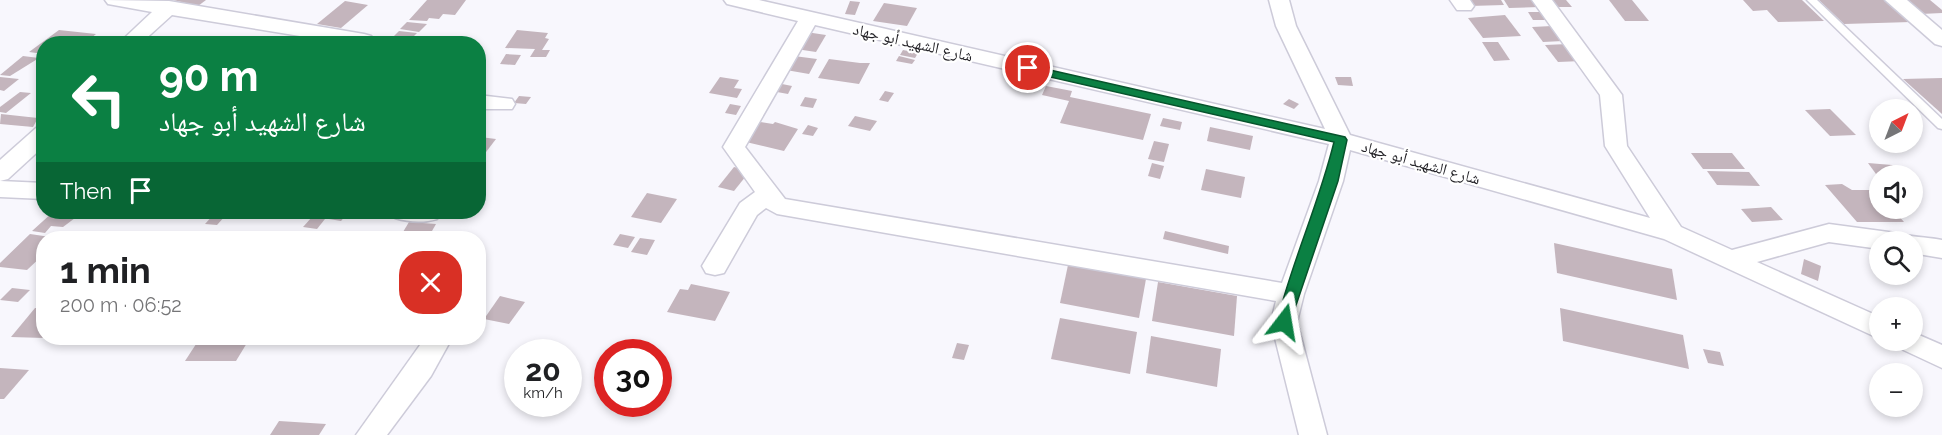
<!DOCTYPE html>
<html lang="en">
<head>
<meta charset="utf-8">
<style>
  body { margin:0; font-family:Raleway,"Noto Naskh Arabic",sans-serif; background:#f6f6f6; color:#202124; height:100vh; display:flex; flex-direction:column; font-size:22px; white-space:nowrap }
  * { box-sizing:border-box; margin:0 }
  p { font-size:20px; color:#757577 }
  .icon { flex:none; width:33px; height:33px; fill:none; stroke:currentColor; stroke-width:2; stroke-linecap:round; stroke-linejoin:round }
  .map { position:relative; flex:1; overflow:hidden }
  .side { position:absolute; left:36px; top:231px; width:450px; height:114px; display:flex; flex-direction:column; background:#fff; border-radius:24px; box-shadow:0 3px 9px #0003 }
  .side>* { flex:none }
  .banner { position:absolute; left:36px; top:36px; width:450px; height:183px; border-radius:24px; box-shadow:0 3px 9px #0003; background:#0b8043; color:#fff; overflow:hidden }
  .needle { width:39px; rotate:42deg }
  .buttons { position:absolute; left:1869px; top:99px; display:grid; gap:12px }
  .buttons a { display:grid; place-items:center; width:54px; height:54px; border-radius:50%; background:#fff; box-shadow:0 3px 9px #0003; font-size:30px }
  .speed { position:absolute; left:504px; top:339px; display:flex; gap:12px; font-size:30px; font-weight:700; text-align:center }
  .speed>* { display:grid; place-content:center; width:78px; height:78px; border-radius:50%; background:#fff; box-shadow:0 3px 9px #0003; line-height:1 }
  .speed small { font-size:15px; font-weight:400 }
  .speed .limit { border:9px solid #d22; background:#fff; color:#111 }
  .pin { position:absolute; display:grid; place-items:center; width:51px; height:51px; color:#fff; margin:-26px; border:3px solid #fff; border-radius:50%; box-shadow:0 2px 6px #0007 }
  .me { position:absolute; width:66px; margin:-33px; rotate:14deg; stroke-linejoin:round; filter:drop-shadow(0 0 4px #0008) }
  .turn { display:flex; align-items:center; gap:21px; height:126px; padding:0 24px; font-size:27px }
  .turn .icon { width:78px; height:78px; stroke-width:2.5 }
  .turn b { display:block; font-size:42px; line-height:51px }
  .then { display:flex; align-items:center; height:57px; padding:0 24px; background:#0003; gap:12px; font-size:22px }
  .round { display:grid; place-items:center; flex:none; width:63px; height:63px; border-radius:24px; background:#f6f6f6 }
  .head { display:flex; align-items:center; justify-content:space-between; height:102px; padding:0 24px }
  h1 { font-size:36px; font-weight:700; line-height:45px }
  .map>svg:first-child { display:block }
  .building { fill:#c4b5bd }
  .lines { fill:none; stroke-linecap:round; stroke-linejoin:round }
  .service-casing { stroke:#cdcbd9; stroke-width:3 }
  .minor-casing { stroke:#cdcbd9; stroke-width:3 }
  .service { fill:#fff; fill-rule:evenodd }
  .minor { fill:#fff; fill-rule:evenodd }
  .route { fill:#0b8043; stroke:#07532c; stroke-width:1.5 }
  .labels { text-anchor:middle; stroke-width:4.5; stroke-linejoin:round; paint-order:stroke }
  .street-label { font-size:16px; fill:#232227; stroke:#fff }
</style>
</head>
<body>
<div class="map">
<svg width="1942" height="435" viewBox="0 0 1942 435">
  <rect width="100%" height="100%" fill="#f8f7fd"/>
  <g class="building">
    <polygon points="173,0 206,0 198,6"/>
    <polygon points="427,0 466,0 455,15 443,14 439,19 429,18 427,21 409,20"/>
    <polygon points="1466,0 1501,0 1504,5 1470,6"/>
    <polygon points="1504,0 1533,0 1539,7 1509,8"/>
    <polygon points="1545,0 1566,0 1572,7 1551,7"/>
    <polygon points="1609,0 1632,0 1649,21 1625,21"/>
    <polygon points="1743,0 1802,0 1824,21 1778,22 1767,10 1753,11"/>
    <polygon points="1819,0 1885,0 1911,22 1844,24"/>
    <polygon points="1904,0 1930,0 1942,10 1942,13 1921,14"/>
    <polygon points="345,1 368,5 341,28 317,24"/>
    <polygon points="850,1 860,2 855,15 845,14"/>
    <polygon points="884,3 917,8 907,26 873,21"/>
    <polygon points="1528,12 1541,12 1547,20 1533,20"/>
    <polygon points="1505,15 1521,36 1483,38 1468,18"/>
    <polygon points="407,22 427,24 419,32 400,29"/>
    <polygon points="1552,26 1563,41 1543,42 1532,27"/>
    <polygon points="59,30 96,34 84,44 44,44 44,54 29,52"/>
    <polygon points="517,30 548,33 545,38 549,39 542,50 550,50 546,57 530,57 535,49 505,48"/>
    <polygon points="399,31 417,33 410,40 392,38"/>
    <polygon points="806,32 826,35 816,52 796,49"/>
    <polygon points="1482,42 1498,42 1510,60 1494,61"/>
    <polygon points="1568,44 1582,61 1558,62 1545,45"/>
    <polygon points="903,50 918,53 915,58 900,55"/>
    <polygon points="506,54 521,55 515,65 500,64"/>
    <polygon points="23,56 39,58 10,76 0,75"/>
    <polygon points="794,56 817,59 809,74 786,70"/>
    <polygon points="899,56 915,60 912,64 896,61"/>
    <polygon points="829,59 860,63 870,63 859,84 818,78"/>
    <polygon points="0,77 19,79 4,91 0,90"/>
    <polygon points="720,77 739,80 734,88 742,89 737,98 709,93"/>
    <polygon points="1335,77 1351,77 1353,86 1338,85"/>
    <polygon points="1942,78 1942,114 1903,79"/>
    <polygon points="782,84 792,86 788,94 777,92"/>
    <polygon points="1046,86 1072,91 1070,97 1151,114 1143,140 1060,123 1069,101 1042,95"/>
    <polygon points="885,91 894,93 888,102 879,100"/>
    <polygon points="20,92 31,93 6,113 0,112 0,107"/>
    <polygon points="519,96 531,97 526,104 514,103"/>
    <polygon points="805,97 817,99 813,108 800,106"/>
    <polygon points="1289,99 1299,104 1294,109 1283,104"/>
    <polygon points="730,104 741,106 736,115 725,113"/>
    <polygon points="1830,109 1856,135 1830,136 1805,110"/>
    <polygon points="1,114 38,118 33,127 0,124"/>
    <polygon points="855,116 877,121 870,131 848,126"/>
    <polygon points="1163,118 1182,122 1180,130 1160,126"/>
    <polygon points="760,122 773,124 775,122 798,129 784,151 746,142"/>
    <polygon points="808,125 818,128 813,136 802,134"/>
    <polygon points="1210,127 1253,136 1250,150 1207,141"/>
    <polygon points="480,137 496,139 483,156 478,156"/>
    <polygon points="1154,141 1169,144 1164,162 1148,159"/>
    <polygon points="1691,153 1732,153 1745,169 1703,169"/>
    <polygon points="1152,163 1164,166 1160,179 1148,176"/>
    <polygon points="1868,163 1892,165 1900,175 1876,174"/>
    <polygon points="734,167 750,171 734,191 718,187"/>
    <polygon points="1206,169 1245,177 1241,198 1201,190"/>
    <polygon points="1707,171 1749,172 1760,186 1717,185"/>
    <polygon points="1842,184 1852,190 1875,190 1880,195 1880,208 1892,208 1904,222 1857,222 1825,185"/>
    <polygon points="647,193 677,199 661,223 631,217"/>
    <polygon points="1771,207 1783,220 1752,222 1741,209"/>
    <polygon points="53,212 83,212 63,227 51,226 45,233 32,231"/>
    <polygon points="334,212 347,214 341,221 329,219"/>
    <polygon points="214,214 226,215 217,225 205,224"/>
    <polygon points="312,217 325,219 317,229 303,227"/>
    <polygon points="409,222 436,224 428,238 400,237"/>
    <polygon points="1165,231 1229,246 1228,254 1163,239"/>
    <polygon points="204,232 242,234 244,238 199,238"/>
    <polygon points="30,234 57,238 44,238 44,254 27,270 0,267 0,263"/>
    <polygon points="620,234 635,237 628,248 613,245"/>
    <polygon points="640,238 655,240 647,255 631,252"/>
    <polygon points="1554,243 1672,269 1677,300 1557,273"/>
    <polygon points="1804,259 1821,266 1818,281 1801,274"/>
    <polygon points="1068,265 1146,279 1139,318 1060,303"/>
    <polygon points="1158,282 1237,296 1234,336 1152,321"/>
    <polygon points="691,284 730,292 715,321 667,312 680,289 688,290"/>
    <polygon points="12,288 30,290 18,302 0,300"/>
    <polygon points="500,296 525,302 509,324 484,319"/>
    <polygon points="35,308 44,308 44,338 11,337"/>
    <polygon points="1560,308 1683,335 1689,369 1563,341"/>
    <polygon points="1060,318 1137,332 1130,374 1051,359"/>
    <polygon points="1151,336 1221,349 1217,387 1146,373"/>
    <polygon points="200,338 250,338 236,361 185,361"/>
    <polygon points="957,343 969,345 964,360 952,358"/>
    <polygon points="1703,349 1720,352 1724,366 1708,363"/>
    <polygon points="0,368 29,370 4,399 0,399"/>
    <polygon points="279,421 326,424 319,435 270,435"/>
  </g>
  <g class="lines">
    <defs>
      <polygon id="service" points="1807,0 1817,0 1942,119 1942,129 1938,128"/>
      <g id="minor">
        <polygon points="105,0 169,1 364,34 371,36 379,44 349,44 172,15 140,44 118,44 152,12 108,4"/>
        <path d="M724,0H759L1325,129L1276,26L1269,0H1289L1296,26L1350,135L1650,218L1605,146L1600,95L1532,0H1552L1622,95L1627,146L1681,227L1732,250L1829,224L1896,233C1910,237 1926,237 1942,240V258L1912,253V242H1880V249L1829,242L1757,262L1880,317V339L1664,239L1350,150L1343,181L1304,294L1297,322L1327,435H1299L1271,322L1276,301L777,214L766,208L757,215L724,273L715,275L706,273L702,266L740,203L755,192L723,147L798,21L727,4ZM815,25L1329,144L1319,181L1282,283L785,199L745,147Z"/>
        <polygon points="1450,0 1470,0 1474,6 1471,10 1457,10"/>
        <polygon points="1885,0 1907,0 1942,30 1942,46 1935,44"/>
        <polygon points="478,95 512,99 515,104 512,109 478,109"/>
        <polygon points="44,126 44,146 8,179 0,181 0,160 36,128"/>
        <polygon points="0,181 44,183 44,199 0,197"/>
        <path d="M391,212H440L441,213L437,219C424,223 408,222 395,218Z"/>
        <polygon points="1912,332 1942,345 1942,368 1897,347 1893,340 1912,340"/>
        <polygon points="425,338 452,338 431,376 387,435 356,435"/>
      </g>
    </defs>
    <use href="#service" class="service-casing"/>
    <use href="#minor" class="minor-casing"/>
    <use href="#service" class="service"/>
    <use href="#minor" class="minor"/>
  </g>
  <path class="route" d="M1028,65L1345,137L1347,140L1338,181L1289,326L1284,328L1277,322C1292,261 1319,204 1334,142L1024,71V66Z"/>
  <g class="labels">
    <g class="street-label">
      <text transform="translate(913 42) rotate(13)" y="6">شارع الشهيد أبو جهاد</text>
      <text transform="translate(1421 162) rotate(16)" y="6">شارع الشهيد أبو جهاد</text>
    </g>
  </g>
</svg>
<div class="buttons">
<a><svg class="needle" viewBox="-14 -14 28 28"><path d="M0-13l5 13h-10z" fill="#e53935"/><path d="M0 13l5-13h-10z" fill="#757577"/></svg></a>
<a><svg class="icon" aria-label="sound" viewBox="0 0 24 24"><path d="M4 9h4l5-4v14l-5-4H4zM17 9q2 3 0 6"/></svg></a>
<a><svg class="icon" aria-label="search" viewBox="0 0 24 24"><circle cx="10" cy="10" r="6"/><path d="M15 15l6 6"/></svg></a>
<a>+</a>
<a>−</a>
</div>
<div class="speed"><div>20<small>km/h</small></div><div class="limit">30</div></div>
<div class="pin" style="left:1028px;top:68px;background:#d93025"><svg class="icon" aria-label="arrive" viewBox="0 0 24 24"><path d="M6 21V4h12l-3 4 3 4H6"/></svg></div>
<svg class="me" style="left:1284px;top:322px" viewBox="-20 -20 40 40"><path d="M0-17L14 15 0 8-14 15z" fill="#0b8043" stroke="#fff" stroke-width="4"/></svg>
<div class="banner">
<div class="turn"><svg class="icon" aria-label="left" viewBox="0 0 24 24"><path d="M17 20v-9H6M10 6l-5 5 5 5"/></svg><div><b>90 m</b>شارع الشهيد أبو جهاد</div></div>
<div class="then">Then<svg class="icon" aria-label="arrive" viewBox="0 0 24 24"><path d="M6 21V4h12l-3 4 3 4H6"/></svg></div>
</div>
<section class="side">
<div class="head"><div><h1>1 min</h1><p>200 m · 06:52</p></div><a class="round" style="background:#d93025;color:#fff"><svg class="icon" aria-label="close" viewBox="0 0 24 24"><path d="M6 6l12 12M18 6L6 18"/></svg></a></div>
</section>
</div>
</body>
</html>
